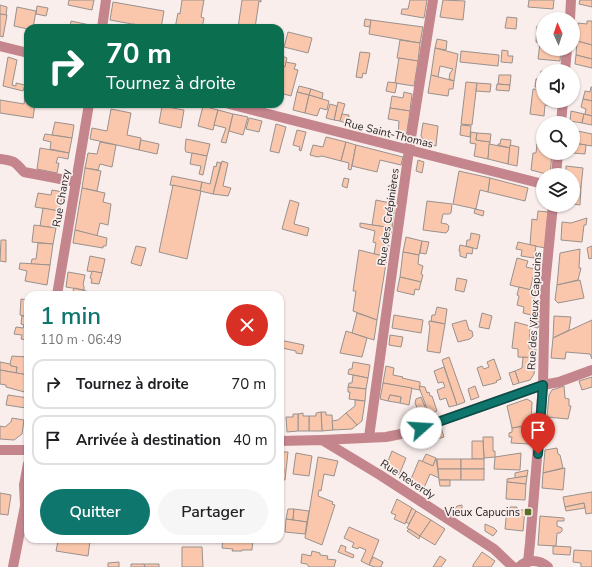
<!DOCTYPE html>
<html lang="fr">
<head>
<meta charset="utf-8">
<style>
  body { margin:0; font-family:"Nunito Sans",sans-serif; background:#f6f6f6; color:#202124; height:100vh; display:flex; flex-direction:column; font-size:15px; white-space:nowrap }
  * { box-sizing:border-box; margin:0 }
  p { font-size:13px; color:#757577 }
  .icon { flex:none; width:22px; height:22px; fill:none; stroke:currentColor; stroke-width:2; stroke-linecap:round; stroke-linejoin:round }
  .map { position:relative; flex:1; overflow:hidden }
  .details { position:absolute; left:24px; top:291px; width:260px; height:252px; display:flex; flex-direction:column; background:#fff; border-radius:12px; box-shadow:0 1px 3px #0004 }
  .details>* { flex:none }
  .guide { position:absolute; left:24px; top:24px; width:260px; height:84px; border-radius:12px; box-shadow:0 1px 3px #0004; background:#0b6e4f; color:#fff; overflow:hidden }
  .needle { width:26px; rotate:357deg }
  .tools { position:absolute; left:536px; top:12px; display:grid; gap:8px }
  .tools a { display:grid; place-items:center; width:44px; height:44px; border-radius:50%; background:#fff; box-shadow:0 1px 3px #0004; font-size:20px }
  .pin { position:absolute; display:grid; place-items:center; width:34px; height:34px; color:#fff; margin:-41px -17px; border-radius:50% 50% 50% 0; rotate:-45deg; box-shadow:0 0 4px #0007 }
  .pin .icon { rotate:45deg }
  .me { position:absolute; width:44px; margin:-22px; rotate:71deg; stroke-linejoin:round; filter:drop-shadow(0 0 3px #0008) }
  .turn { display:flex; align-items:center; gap:14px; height:84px; padding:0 16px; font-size:18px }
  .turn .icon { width:52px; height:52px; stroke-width:2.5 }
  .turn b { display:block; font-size:28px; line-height:34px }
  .round { display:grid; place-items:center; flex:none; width:42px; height:42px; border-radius:21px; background:#f6f6f6 }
  .summary { display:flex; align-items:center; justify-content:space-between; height:68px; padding:0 16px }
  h1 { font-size:24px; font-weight:600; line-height:30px; color:#0f766e }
  .primary-button { display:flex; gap:8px; margin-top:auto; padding:8px 16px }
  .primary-button a { flex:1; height:46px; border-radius:24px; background:#0f766e; color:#fff; font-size:16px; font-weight:600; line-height:46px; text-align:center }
  .primary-button a+a { background:#f6f6f6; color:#202124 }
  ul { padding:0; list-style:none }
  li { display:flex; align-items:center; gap:12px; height:50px; margin:0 8px 6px; padding:0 8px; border:2px solid #e0e0e0; border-radius:12px }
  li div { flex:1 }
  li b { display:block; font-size:15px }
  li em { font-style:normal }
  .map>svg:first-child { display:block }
  .building { fill:#fac7ad; stroke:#99918d }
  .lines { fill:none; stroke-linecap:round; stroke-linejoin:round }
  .minor { stroke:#c4858d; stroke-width:10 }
  .route-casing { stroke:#0a4d48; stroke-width:10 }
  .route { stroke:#0f766e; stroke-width:7 }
  .poi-dot { fill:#577023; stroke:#f9eeec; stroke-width:1.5 }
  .labels { text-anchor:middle; stroke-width:3.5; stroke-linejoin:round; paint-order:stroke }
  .street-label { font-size:11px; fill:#2a2626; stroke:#f9eeec }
  .poi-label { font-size:11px; fill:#2a2626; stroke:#f9eeec; text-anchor:end }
</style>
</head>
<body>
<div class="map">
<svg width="592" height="567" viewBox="0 0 592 567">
  <rect width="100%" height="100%" fill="#f9eeec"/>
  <g class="building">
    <polygon points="69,0 94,0 92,10 68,5"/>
    <polygon points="182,0 204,0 201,17 204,18 202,28 175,28 178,13 180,14"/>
    <polygon points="242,0 261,0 261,2 259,1 255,28 238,28"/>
    <polygon points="410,0 427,0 424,18 401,14 402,9 408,9"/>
    <polygon points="443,0 465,1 463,20 440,17"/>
    <polygon points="529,0 554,0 553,9 528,7"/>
    <polygon points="580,0 592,0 592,7 579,4"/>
    <polygon points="113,2 164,11 161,28 154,28 110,20"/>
    <polygon points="0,5 7,7 6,15 0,14"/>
    <polygon points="37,6 48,8 46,16 36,14"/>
    <polygon points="17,7 36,11 33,28 28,28 28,29 14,26"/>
    <polygon points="0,14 7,15 3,37 0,36"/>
    <polygon points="507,17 517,18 516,29 505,28"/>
    <polygon points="365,19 371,20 370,27 364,26"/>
    <polygon points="371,20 423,27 420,43 369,34"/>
    <polygon points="71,21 90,25 89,28 70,28"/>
    <polygon points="587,21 592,21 592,45 577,41 578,23 587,24"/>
    <polygon points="133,24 154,28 132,28"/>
    <polygon points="537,26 543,26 543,43 536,42"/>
    <polygon points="288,32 312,38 308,53 284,47"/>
    <polygon points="437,39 447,41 446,50 435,48"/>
    <polygon points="400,40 420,43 418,61 397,58"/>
    <polygon points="577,41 592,45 592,59 576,55"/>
    <polygon points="540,43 543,43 543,49 561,49 560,61 538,59"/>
    <polygon points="435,48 458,54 454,81 449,79 450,73 453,69 440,66 438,77 431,75"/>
    <polygon points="502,50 508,51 508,56 513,56 512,63 501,62"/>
    <polygon points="461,51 499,55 498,66 460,62"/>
    <polygon points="360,52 370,53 366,74 363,73 362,78 356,77"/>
    <polygon points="576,55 592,59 592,68 575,64"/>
    <polygon points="282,56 287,58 285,67 280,66"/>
    <polygon points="8,57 17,60 12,85 16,86 16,83 25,85 23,91 3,86"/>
    <polygon points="399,58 418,61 414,86 395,83"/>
    <polygon points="286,62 296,64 294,69 298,70 291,96 280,93 280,75 282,66 285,67"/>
    <polygon points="541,71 543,71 543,88 535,87 536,79 540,79"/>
    <polygon points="431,75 454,81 453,89 449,89 448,96 428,93"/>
    <polygon points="499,75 511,75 510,85 498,84"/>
    <polygon points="388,82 397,83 395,93 386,91"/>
    <polygon points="466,82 477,83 472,125 461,124"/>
    <polygon points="477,83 491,84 490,92 476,91"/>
    <polygon points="497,84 510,85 509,91 496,90"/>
    <polygon points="299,86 311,89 309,95 297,92"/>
    <polygon points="591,87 592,87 592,101 583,99 585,91 590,92"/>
    <polygon points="311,89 323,93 322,99 309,95"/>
    <polygon points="533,89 543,90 543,101 553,101 552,105 545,105 544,116 530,114"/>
    <polygon points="297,92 309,95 305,113 293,110"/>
    <polygon points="404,92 412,94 410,111 390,108 392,96 403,98"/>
    <polygon points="309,95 329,101 327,110 320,108 317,116 305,113"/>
    <polygon points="25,97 28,97 28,104 35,104 33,118 0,113 0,100 24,104"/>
    <polygon points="583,99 592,101 592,116 585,114 586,109 581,107"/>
    <polygon points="338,102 345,104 340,121 334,120"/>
    <polygon points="330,104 337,106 334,120 326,118"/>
    <polygon points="162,106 184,110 181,128 159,123"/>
    <polygon points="203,106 218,110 213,130 198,126"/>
    <polygon points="390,108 410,111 406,138 398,136 399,121 388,119"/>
    <polygon points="111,109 131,113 127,135 141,138 139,150 90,139 92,128 107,131"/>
    <polygon points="218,110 233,114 226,143 221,142 226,128 214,125"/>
    <polygon points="571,111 584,114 582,123 570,121"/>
    <polygon points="233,114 248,117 243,135 229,131"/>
    <polygon points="342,114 349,115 348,124 340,121"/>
    <polygon points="584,114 592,116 592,125 582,123"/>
    <polygon points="249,118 262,121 259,132 246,129"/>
    <polygon points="55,122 74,125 72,138 52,135"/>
    <polygon points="423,123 438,126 436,146 425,143 421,136"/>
    <polygon points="276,124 286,127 279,153 270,151"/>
    <polygon points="461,125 471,126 470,137 460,135"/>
    <polygon points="297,130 306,132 301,151 299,150 300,147 293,145"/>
    <polygon points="573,130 592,134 592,146 573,143"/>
    <polygon points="471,132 477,133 476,140 490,142 488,159 474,156 476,144 470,143"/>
    <polygon points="477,133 491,134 490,142 476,140"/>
    <polygon points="45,134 72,138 69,153 50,149 51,142 43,140"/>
    <polygon points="326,137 346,142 341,161 322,156 318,157 310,155 313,145 323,147"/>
    <polygon points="186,139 210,144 207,156 186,152 185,149"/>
    <polygon points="501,139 511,140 510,148 498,145 498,144 500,144"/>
    <polygon points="141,140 159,144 157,154 139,150"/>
    <polygon points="100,142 116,145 112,167 100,164 98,170 85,168 88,153 97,154"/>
    <polygon points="346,142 356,145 351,170 348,169 349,163 341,161"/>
    <polygon points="541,142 543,142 543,153 552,153 550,175 531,170 533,153 536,153 537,144 541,144"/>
    <polygon points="573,143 586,145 585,154 573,153"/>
    <polygon points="489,144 510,148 508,164 488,159"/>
    <polygon points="356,145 403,157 401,165 380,160 377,172 352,166"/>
    <polygon points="510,145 519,147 517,166 508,164"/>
    <polygon points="40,148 69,153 68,159 58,157 56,163 59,163 57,173 37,169"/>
    <polygon points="192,153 207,156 203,175 199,174 201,166 190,164"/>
    <polygon points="418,160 424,162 422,173 416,171"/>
    <polygon points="222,161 228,163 223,186 231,188 228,196 213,194"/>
    <polygon points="217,162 221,163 213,194 200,191 202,182 210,184 214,166 216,167"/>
    <polygon points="566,166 583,168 581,187 573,186 573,175 566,175"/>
    <polygon points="85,168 101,171 97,191 82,188"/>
    <polygon points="459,171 490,178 488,192 480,190 476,209 453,204"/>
    <polygon points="172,176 202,182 200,191 170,185"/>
    <polygon points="344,178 349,179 347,188 342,186"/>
    <polygon points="490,178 528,188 525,201 488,192"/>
    <polygon points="173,185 201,191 187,259 159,252"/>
    <polygon points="573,186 581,187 580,205 573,204"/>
    <polygon points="82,188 105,193 103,202 111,204 108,225 100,223 97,236 75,230"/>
    <polygon points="52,190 63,192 59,211 35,207 38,193 51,195"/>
    <polygon points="290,200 299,203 294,224 309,228 307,236 282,229"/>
    <polygon points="376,200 395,204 392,228 372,225"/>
    <polygon points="427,201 452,204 451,213 449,214 443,214 441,223 447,224 449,226 448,231 446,233 423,230"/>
    <polygon points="43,208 59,211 56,228 40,226"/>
    <polygon points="475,209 484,211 483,216 474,213"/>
    <polygon points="538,211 548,212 545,248 530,245 532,219 537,220"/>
    <polygon points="587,218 586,225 584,225 582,242 561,240 562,222 571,223"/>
    <polygon points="360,223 392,228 390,237 384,236 383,244 389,245 387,257 374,254 376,243 373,242 375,231 360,227"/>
    <polygon points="34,225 56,228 53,244 32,242"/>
    <polygon points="75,230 107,238 106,246 103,246 103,248 73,243"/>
    <polygon points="471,233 480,235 477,249 466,246 467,240 470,240"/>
    <polygon points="406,237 422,241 419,255 403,252"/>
    <polygon points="1,240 6,240 6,262 0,261"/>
    <polygon points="422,241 429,242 426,254 420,253"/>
    <polygon points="518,242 536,246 534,258 521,256 522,250 516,249"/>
    <polygon points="38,243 53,244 50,265 31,264 32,259 36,259"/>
    <polygon points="460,245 473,248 472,254 467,253 466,258 460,256 460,251 459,251"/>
    <polygon points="136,246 146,248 141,266 131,263"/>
    <polygon points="592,246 592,258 589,259 587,248"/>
    <polygon points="580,249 579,268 581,268 578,280 557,285 560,253"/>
    <polygon points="359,250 387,257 377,320 353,311 356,291 353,291"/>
    <polygon points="403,252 419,255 418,264 423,266 421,274 423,275 421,282 400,277"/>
    <polygon points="90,256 105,259 102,273 87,271"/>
    <polygon points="517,258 528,261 526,267 535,269 530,290 510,285"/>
    <polygon points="20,263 50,265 47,285 25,281 27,271 19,269"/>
    <polygon points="92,271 102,273 99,284 91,283 92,279 90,278"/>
    <polygon points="68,272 85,275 83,285 84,286 84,290 66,287"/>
    <polygon points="400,277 421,282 419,290 415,289 414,295 397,291"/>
    <polygon points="457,278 467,280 464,292 455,290"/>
    <polygon points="580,280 584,298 558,303 555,300 557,285"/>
    <polygon points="519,287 536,291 534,301 540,303 539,317 523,313 524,307 517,305 519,296 517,295"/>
    <polygon points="74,288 94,293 94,295 72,295"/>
    <polygon points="21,299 28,300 28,317 20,315"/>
    <polygon points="437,307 447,309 445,324 431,321 432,315 435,315"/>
    <polygon points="357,313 377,320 374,340 352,333"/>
    <polygon points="482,313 492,316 489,329 479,327"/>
    <polygon points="394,315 423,320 421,333 392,328"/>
    <polygon points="22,316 28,317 28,340 21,339 22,335 14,334 16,327 23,328 24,325 21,324"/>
    <polygon points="554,316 571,317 569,330 553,338"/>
    <polygon points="466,320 469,330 472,331 473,336 470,339 458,342 452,324"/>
    <polygon points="532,320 539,322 538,328 530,326"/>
    <polygon points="592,320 592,359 590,354 566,352 565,359 551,358 553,338"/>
    <polygon points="429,321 445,324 440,353 427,351 430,326 429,325"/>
    <polygon points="515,322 530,326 529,348 536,349 536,358 518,357 518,349 512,348"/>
    <polygon points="346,331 367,338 362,357 340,353"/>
    <polygon points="390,335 403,337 401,347 389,345"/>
    <polygon points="280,340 304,345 302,354 296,353 296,351 282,348 280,358"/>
    <polygon points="12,356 28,357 28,375 16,373 17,367 11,366 10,364"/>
    <polygon points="449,357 465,402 457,405 442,360"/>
    <polygon points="523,357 536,358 534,374 530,380 519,383 515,371 522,368"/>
    <polygon points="494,359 501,379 496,381 497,382 495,383 483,386 477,368 482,366 484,369 489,367 487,362"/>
    <polygon points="0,362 10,364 11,366 17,367 16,373 0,370"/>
    <polygon points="353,362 370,365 368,378 348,374 349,369 352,369"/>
    <polygon points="386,366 394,368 393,375 403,377 402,378 420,382 420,390 383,383"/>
    <polygon points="444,367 457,405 449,407 446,398 440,400 437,390 445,387 443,382 438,383 434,371"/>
    <polygon points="0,370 28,375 28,393 6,387 6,385 0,384"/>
    <polygon points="515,371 519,383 513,385 509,373"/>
    <polygon points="353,375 368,378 366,389 348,387 349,383 352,383"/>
    <polygon points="592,377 592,387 582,390 579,381"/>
    <polygon points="383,383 412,388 409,405 400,403 401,397 390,395 388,401 380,399"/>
    <polygon points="419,386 425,387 427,393 429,392 430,396 432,396 437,411 429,414 420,390"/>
    <polygon points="475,386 479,397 471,400 468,389"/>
    <polygon points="564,386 565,398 569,399 569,406 571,406 568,419 547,417 549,395 552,390"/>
    <polygon points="348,387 366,389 365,401 349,399 350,392 348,392"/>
    <polygon points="8,395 28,398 26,408 6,405"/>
    <polygon points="390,395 401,397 400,403 388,401"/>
    <polygon points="421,397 428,414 421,417 415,403 416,399"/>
    <polygon points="527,399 532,402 531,425 512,428 507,406"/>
    <polygon points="355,400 365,401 362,421 357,425 346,413 355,406"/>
    <polygon points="321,412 326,412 326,415 332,415 333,430 322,431"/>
    <polygon points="321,412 322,431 309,431 309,416 316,416 316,413"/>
    <polygon points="303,413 303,416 309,416 309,431 298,431 298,414"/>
    <polygon points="346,413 357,425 352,429 333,430 332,421 338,420"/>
    <polygon points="293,414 298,414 298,431 287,432 286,417 293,417"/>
    <polygon points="12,418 24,420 22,434 14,440 0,439 0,426 5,427 11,422"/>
    <polygon points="531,425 529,444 511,443 512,437 509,437 509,433 512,432 512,428"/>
    <polygon points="441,428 444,437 431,441 428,432"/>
    <polygon points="428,432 432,444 426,446 422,434"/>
    <polygon points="483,437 493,437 493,451 495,451 495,457 484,458"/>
    <polygon points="472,441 483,441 484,459 472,459"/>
    <polygon points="557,448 558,454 560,455 563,468 543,473 545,450"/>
    <polygon points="392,451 406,458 399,475 386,466"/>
    <polygon points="280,452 288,452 285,480 283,480 284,469 280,469"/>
    <polygon points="296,453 312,456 309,476 293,474"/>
    <polygon points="521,453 520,470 494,469 495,457"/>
    <polygon points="426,454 436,458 433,466 422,462"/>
    <polygon points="318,457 338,461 334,476 324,474 321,491 319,490 318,496 333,502 332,504 335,505 322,545 305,538"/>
    <polygon points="436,458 439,478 430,474 423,490 406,480 407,477 411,479 419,460 433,466"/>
    <polygon points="437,459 461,459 461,469 438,469"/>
    <rect x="461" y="459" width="23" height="10"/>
    <polygon points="565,468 563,490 542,488 543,473"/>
    <polygon points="438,469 461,469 461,480 439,480"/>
    <rect x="461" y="469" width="23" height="11"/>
    <polygon points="528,470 527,476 515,478 515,473"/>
    <polygon points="527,476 526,484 507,482 507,479"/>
    <polygon points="439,480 450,480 450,486 440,486"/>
    <polygon points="507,482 526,484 525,500 506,499"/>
    <polygon points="592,492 592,513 586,514 584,503 565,507 563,497"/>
    <polygon points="0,493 11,495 8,515 0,514"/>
    <polygon points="397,499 412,508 405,524 394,519 396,515 391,513"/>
    <polygon points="584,503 585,508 566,511 565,507"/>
    <polygon points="462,505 462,515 454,510 457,506"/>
    <polygon points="510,507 517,507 517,510 525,510 523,531 505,529 507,509 510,509"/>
    <polygon points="412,508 416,511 409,524 406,522"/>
    <polygon points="288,509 294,509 293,520 286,519"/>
    <polygon points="294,509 309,511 307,522 293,520"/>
    <polygon points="416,511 431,520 420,536 407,528"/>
    <polygon points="540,516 564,518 564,521 557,521 557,526 562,528 562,531 560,533 557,533 556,546 538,545"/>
    <polygon points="286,519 307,522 305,534 285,532"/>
    <polygon points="431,520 445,529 435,545 420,536"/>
    <polygon points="485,524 494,528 497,531 493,536 485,531"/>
    <polygon points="349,527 379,540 369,565 361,561 366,550 359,547 358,549 352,547 354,543 344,538"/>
    <polygon points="409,529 420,536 419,539 407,531"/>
    <polygon points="62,539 89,539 89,541 90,541 88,556 56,551 58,541 62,542"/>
    <polygon points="223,539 253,539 252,550 242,550 242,551 232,551 233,549 222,548"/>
    <polygon points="341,545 346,547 345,551 354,555 353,558 338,552"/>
    <polygon points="553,546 571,547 570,555 553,554"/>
    <polygon points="182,547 202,547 203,567 182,567"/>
    <polygon points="574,550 592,551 592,567 581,567 581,563 573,562"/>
    <polygon points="312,551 320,553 320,555 328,556 327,559 336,560 334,567 309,567 307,564 301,563 302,554 311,556"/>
    <polygon points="482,552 495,561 491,567 473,567 473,565"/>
    <polygon points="440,556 446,560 441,567 433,567"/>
    <polygon points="373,557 383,562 381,567 375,567 369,565"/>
    <polygon points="119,562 119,567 108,567 108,563"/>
    <polygon points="131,564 144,564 145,567 131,567"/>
    <polygon points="144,564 159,564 159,567 145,567"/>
  </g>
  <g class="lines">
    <g class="minor">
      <polyline points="570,19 571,0"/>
      <polyline points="102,28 106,0"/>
      <polyline points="0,46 28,53"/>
      <polyline points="565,71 567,49"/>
      <polyline points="229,104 543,184"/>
      <polyline points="561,123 563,101"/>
      <path d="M0,159C15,161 14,161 24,172L76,182"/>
      <polyline points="556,175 558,153"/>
      <polyline points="57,295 89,104"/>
      <polyline points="369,437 409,150 433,0"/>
      <polyline points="322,440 386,437 406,433 543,385 559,382 592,370"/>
      <polyline points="280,441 322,440 380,475 494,549 513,567"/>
      <polyline points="0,450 28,450"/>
      <polyline points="528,562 530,543 543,385 545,285 553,205"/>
      <polyline points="13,567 25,506 24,485 28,464"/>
      <path d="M519,567C527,559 539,559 548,567"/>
    </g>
  </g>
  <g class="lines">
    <defs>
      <polyline id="route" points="421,428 543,385 538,454"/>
    </defs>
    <use href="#route" class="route-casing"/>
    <use href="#route" class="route"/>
  </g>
  <rect class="poi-dot" x="524" y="508" width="8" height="8" rx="2"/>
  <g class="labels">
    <g class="street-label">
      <text transform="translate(389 133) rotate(14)" y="4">Rue Saint-Thomas</text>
      <text transform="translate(61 198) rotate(-80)" y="4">Rue Chanzy</text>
      <text transform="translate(388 217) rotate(-82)" y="4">Rue des Crépinières</text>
      <text transform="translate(534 311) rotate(-87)" y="4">Rue des Vieux Capucins</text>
      <text transform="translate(408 479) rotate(33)" y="4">Rue Reverdy</text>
    </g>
    <g class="poi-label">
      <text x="520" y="516">Vieux Capucins</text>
    </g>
  </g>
</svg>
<div class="tools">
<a><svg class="needle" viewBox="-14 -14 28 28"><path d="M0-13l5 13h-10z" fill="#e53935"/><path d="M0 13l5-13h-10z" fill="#757577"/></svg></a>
<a><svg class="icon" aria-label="sound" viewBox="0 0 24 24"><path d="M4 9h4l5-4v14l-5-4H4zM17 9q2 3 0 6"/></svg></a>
<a><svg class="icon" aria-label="search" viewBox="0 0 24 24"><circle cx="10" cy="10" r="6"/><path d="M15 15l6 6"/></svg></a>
<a><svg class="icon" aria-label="layers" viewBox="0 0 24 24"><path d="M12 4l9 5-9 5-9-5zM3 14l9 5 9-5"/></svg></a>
</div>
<div class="pin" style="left:538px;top:454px;background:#d93025"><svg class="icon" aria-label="arrive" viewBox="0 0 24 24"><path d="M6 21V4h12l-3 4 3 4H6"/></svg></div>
<svg class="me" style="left:421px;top:428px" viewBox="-20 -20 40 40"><circle r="19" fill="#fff"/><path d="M0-13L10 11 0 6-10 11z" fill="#0f766e"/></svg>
<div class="guide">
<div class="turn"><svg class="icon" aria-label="right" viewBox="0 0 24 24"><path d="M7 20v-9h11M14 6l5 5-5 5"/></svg><div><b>70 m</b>Tournez à droite</div></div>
</div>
<section class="details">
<div class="summary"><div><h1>1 min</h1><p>110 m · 06:49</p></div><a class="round" style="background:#d93025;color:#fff"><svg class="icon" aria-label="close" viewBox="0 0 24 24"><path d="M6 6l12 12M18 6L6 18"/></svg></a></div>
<ul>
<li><svg class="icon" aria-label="right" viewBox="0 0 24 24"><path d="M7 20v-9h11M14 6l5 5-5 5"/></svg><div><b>Tournez à droite</b></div><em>70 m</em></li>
<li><svg class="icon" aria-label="arrive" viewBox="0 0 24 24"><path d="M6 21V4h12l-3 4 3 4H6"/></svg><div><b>Arrivée à destination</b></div><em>40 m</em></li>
</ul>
<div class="primary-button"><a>Quitter</a><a>Partager</a></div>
</section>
</div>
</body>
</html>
